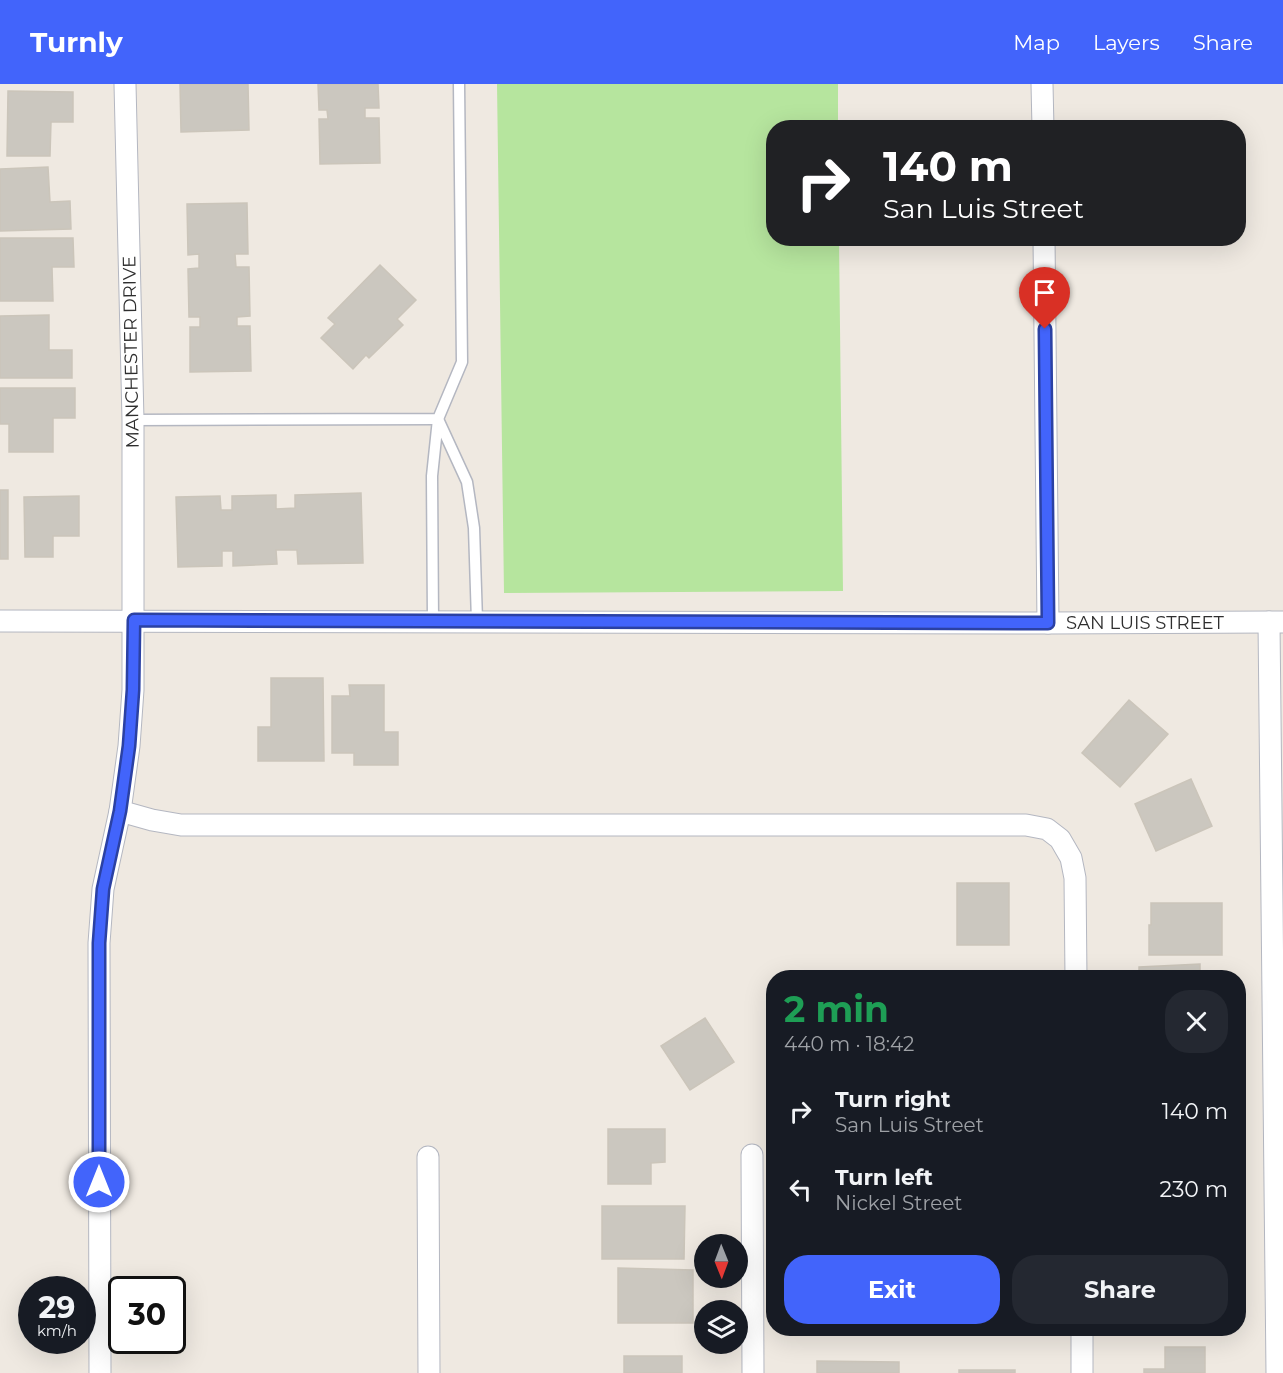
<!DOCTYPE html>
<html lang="en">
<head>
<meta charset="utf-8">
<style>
  body { margin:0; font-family:Montserrat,sans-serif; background:#242831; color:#f1f3f6; height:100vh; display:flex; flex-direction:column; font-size:22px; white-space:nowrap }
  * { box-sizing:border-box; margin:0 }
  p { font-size:20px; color:#9ea1a6 }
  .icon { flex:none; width:33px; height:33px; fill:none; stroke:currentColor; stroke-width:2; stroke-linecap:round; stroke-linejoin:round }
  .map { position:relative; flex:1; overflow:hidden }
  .side { position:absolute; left:766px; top:886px; width:480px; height:366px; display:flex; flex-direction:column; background:#171b24; border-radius:24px; box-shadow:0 6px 24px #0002 }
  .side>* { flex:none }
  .hud { position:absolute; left:766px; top:36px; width:480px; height:126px; border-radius:24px; box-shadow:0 6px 24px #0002; background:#202124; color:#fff; overflow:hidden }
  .needle { width:39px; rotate:179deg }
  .tools { position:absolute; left:694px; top:1150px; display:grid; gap:12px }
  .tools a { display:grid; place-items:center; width:54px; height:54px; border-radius:50%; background:#171b24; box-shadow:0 6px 24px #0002; font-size:30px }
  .speed { position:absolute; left:18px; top:1192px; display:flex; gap:12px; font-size:30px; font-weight:700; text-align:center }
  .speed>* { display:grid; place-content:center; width:78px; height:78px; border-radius:50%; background:#171b24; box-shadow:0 6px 24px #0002; line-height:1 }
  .speed small { font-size:15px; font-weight:400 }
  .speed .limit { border:3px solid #111; border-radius:9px; background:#fff; color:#111 }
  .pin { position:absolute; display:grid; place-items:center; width:51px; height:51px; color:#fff; margin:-62px -26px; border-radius:50% 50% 50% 0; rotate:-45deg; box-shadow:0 0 6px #0007 }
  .pin .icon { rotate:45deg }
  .me { position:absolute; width:66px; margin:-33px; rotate:0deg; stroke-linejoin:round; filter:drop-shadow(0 0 4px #0008) }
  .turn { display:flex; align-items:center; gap:21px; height:126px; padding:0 18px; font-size:27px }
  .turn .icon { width:78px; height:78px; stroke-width:2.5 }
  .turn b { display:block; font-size:42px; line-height:51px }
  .round { display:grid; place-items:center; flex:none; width:63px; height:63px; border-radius:24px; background:#242831 }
  .overview { display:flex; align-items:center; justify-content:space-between; height:102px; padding:0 18px }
  h1 { font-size:36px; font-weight:700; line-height:45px; color:#1e9e55 }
  .cta { display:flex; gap:12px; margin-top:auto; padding:12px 18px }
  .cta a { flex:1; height:69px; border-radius:24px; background:#4264fb; color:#fff; font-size:24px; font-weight:700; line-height:69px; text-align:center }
  .cta a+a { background:#242831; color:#f1f3f6 }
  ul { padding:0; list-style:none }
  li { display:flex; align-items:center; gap:18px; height:78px; padding:0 18px }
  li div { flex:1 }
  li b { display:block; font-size:22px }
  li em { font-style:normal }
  header { display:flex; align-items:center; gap:36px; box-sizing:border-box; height:84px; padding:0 30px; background:#4264fb; color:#fff }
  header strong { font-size:28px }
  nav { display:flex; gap:33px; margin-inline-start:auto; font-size:21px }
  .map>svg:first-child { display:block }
  .green { fill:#b6e59e }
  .building { fill:#cbc7bf; stroke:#cbc5ba; stroke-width:1.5 }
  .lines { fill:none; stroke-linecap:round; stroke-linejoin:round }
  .service-casing { stroke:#b4b7c1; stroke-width:13 }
  .minor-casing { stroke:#b4b7c1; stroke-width:23 }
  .service { stroke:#fff; stroke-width:10 }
  .minor { stroke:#fff; stroke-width:21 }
  .route-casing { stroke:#2b41a3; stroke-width:15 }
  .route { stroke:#4264fb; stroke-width:10 }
  .labels { text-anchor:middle; stroke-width:5; stroke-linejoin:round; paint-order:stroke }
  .street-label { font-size:18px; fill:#2e2e2e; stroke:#fff }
</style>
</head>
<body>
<header>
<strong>Turnly</strong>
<nav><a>Map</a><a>Layers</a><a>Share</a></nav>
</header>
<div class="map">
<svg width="1283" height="1289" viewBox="0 0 1283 1289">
  <rect width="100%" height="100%" fill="#efe9e1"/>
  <polygon class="green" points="497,0 838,0 838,43 774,44 774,154 839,155 843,507 504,509"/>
  <g class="building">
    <polygon points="180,0 248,0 249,46 181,48"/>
    <polygon points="318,0 378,0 379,24 365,24 365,34 379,34 380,79 320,80 319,35 328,35 327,26 319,26"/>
    <polygon points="8,7 73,8 73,38 51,38 50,72 7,72"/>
    <polygon points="48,83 50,118 70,117 71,145 0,147 0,85"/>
    <polygon points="247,119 248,170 235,170 236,183 249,183 250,232 237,233 237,242 250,242 251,287 190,288 190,243 200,243 200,233 189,233 188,185 199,184 199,170 188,171 187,120"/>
    <polygon points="0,154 73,154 74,183 52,183 53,217 0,217"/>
    <polygon points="380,181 416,216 397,235 403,241 369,274 366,271 353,285 321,254 335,240 328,234"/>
    <polygon points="49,231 49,266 72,266 72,294 0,294 0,232"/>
    <polygon points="0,304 75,304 75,334 53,334 53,368 9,368 9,340 0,340"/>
    <rect x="0" y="406" width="8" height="69"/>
    <polygon points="361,409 363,479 298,480 297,466 276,466 277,480 233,482 233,467 222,467 222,482 178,483 176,413 220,412 221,426 232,426 232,412 276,411 276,425 295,424 295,411"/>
    <polygon points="79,412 79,452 53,452 53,473 25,473 24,413"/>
    <polygon points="271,594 323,594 324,677 258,677 258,643 271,643"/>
    <polygon points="349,601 384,601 384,648 398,648 398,681 354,681 354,669 332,669 332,612 350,612"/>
    <polygon points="1129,616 1168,650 1120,703 1082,669"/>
    <polygon points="1191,695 1212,742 1156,767 1135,720"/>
    <rect x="957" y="799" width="52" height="62"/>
    <polygon points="1151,819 1222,819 1222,871 1149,871 1149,841 1151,841"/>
    <polygon points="1200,880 1200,894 1139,894 1139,883"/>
    <polygon points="705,934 734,978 690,1006 661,962"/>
    <polygon points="608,1045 665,1045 665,1078 651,1079 651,1100 608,1100"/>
    <polygon points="602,1122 685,1122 684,1175 602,1175"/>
    <polygon points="618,1184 693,1186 693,1239 618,1239"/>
    <polygon points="954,1245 1023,1245 1023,1250 954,1251"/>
    <polygon points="1165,1263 1205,1263 1205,1289 1144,1289 1144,1285 1165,1285"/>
    <rect x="624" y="1272" width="58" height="17"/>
    <polygon points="817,1277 899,1278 899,1289 817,1289"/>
    <rect x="959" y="1286" width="56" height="3"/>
  </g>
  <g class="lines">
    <defs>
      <g id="service">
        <polyline points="133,336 438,335 462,278 459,0"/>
        <polyline points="433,537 432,392 438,335 467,398 474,444 477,537"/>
      </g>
      <g id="minor">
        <polyline points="1042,0 1043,44"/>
        <polyline points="1044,154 1048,539"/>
        <polyline points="0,537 1048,539 1283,538"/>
        <polyline points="1269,538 1277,1289"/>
        <polyline points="120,727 152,736 181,741 1026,741 1047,745 1060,755 1071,774 1075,794 1076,894"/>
        <polyline points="752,1071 753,1289"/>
        <polyline points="428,1073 429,1289"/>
        <polyline points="1082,1245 1082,1289"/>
        <polyline points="100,1289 99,859 103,805 120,727 129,662 133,606 133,336 125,0"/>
      </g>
    </defs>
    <use href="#service" class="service-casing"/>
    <use href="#minor" class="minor-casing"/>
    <use href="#service" class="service"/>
    <use href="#minor" class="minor"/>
  </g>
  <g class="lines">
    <defs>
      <polyline id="route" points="99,1098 99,859 103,805 120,727 129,662 133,606 134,536 1048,539 1045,245"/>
    </defs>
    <use href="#route" class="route-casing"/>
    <use href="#route" class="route"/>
  </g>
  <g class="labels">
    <g class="street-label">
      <text transform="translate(131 268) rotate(-91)" y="6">MANCHESTER DRIVE</text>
      <text x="1145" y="545">SAN LUIS STREET</text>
    </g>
  </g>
</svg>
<div class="tools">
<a><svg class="needle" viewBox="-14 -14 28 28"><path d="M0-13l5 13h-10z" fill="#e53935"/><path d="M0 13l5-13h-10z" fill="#9ea1a6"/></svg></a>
<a><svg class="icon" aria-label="layers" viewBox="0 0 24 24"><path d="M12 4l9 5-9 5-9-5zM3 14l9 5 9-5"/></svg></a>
</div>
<div class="speed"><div>29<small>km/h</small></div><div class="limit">30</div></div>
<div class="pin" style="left:1045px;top:245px;background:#d93025"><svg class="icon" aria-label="arrive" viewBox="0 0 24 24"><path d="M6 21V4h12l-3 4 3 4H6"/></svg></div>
<svg class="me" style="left:99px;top:1098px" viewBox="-20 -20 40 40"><circle r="17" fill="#4264fb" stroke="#fff" stroke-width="3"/><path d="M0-11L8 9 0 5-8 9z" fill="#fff"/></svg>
<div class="hud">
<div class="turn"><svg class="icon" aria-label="right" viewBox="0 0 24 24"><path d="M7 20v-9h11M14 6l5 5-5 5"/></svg><div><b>140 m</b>San Luis Street</div></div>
</div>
<section class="side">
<div class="overview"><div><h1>2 min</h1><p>440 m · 18:42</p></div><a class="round"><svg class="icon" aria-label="close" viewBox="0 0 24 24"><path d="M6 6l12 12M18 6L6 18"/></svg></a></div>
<ul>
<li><svg class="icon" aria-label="right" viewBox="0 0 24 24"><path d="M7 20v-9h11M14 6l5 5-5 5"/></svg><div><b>Turn right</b><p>San Luis Street</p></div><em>140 m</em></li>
<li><svg class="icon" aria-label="left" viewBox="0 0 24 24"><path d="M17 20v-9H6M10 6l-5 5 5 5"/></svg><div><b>Turn left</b><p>Nickel Street</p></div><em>230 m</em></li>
</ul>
<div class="cta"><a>Exit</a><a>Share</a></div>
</section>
</div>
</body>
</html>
